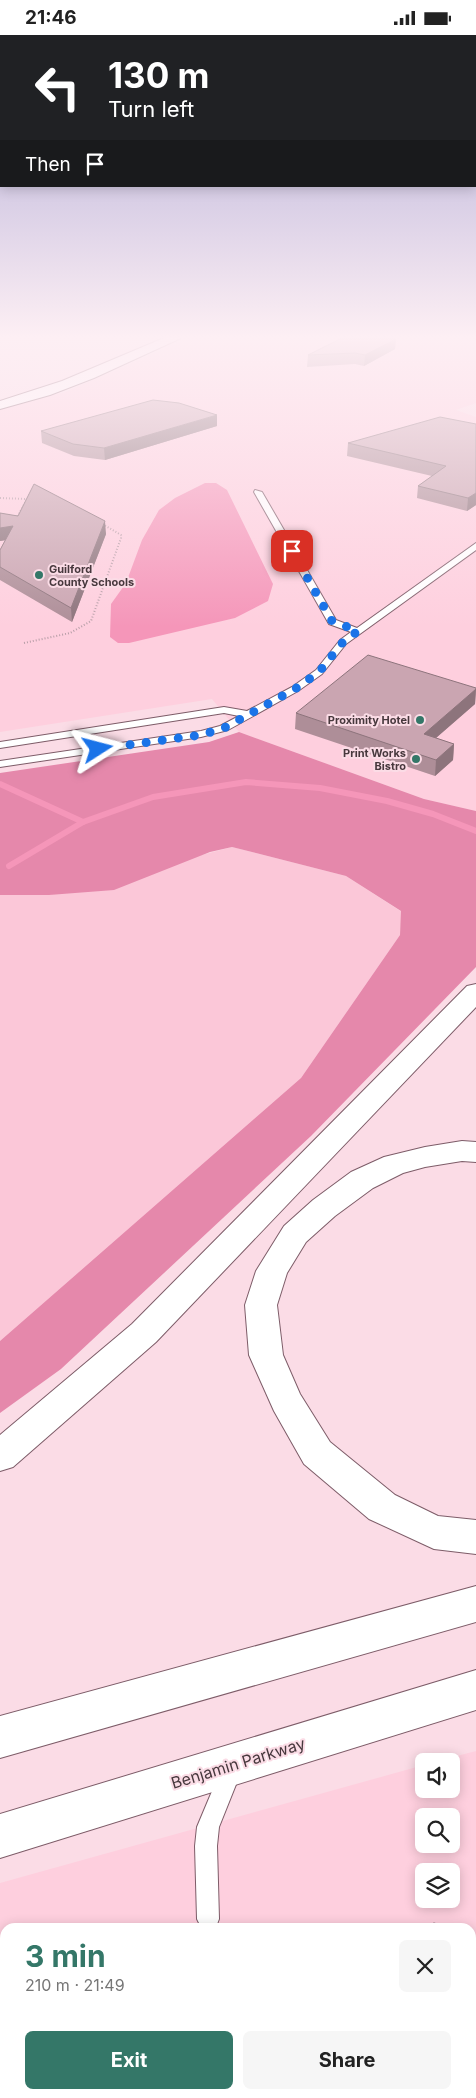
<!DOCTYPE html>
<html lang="en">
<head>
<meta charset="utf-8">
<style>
  body { margin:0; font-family:Inter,sans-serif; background:#f6f6f6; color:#222; height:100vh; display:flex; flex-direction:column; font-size:19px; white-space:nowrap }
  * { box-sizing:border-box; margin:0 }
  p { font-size:16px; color:#767676 }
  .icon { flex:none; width:28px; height:28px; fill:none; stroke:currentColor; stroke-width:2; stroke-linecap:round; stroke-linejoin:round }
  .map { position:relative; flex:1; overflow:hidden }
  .drawer { position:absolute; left:0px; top:1888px; width:476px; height:176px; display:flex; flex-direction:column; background:#fff; border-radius:15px 15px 0 0; box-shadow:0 2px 12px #0003 }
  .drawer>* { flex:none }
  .hud { position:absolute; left:0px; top:0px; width:476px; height:152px; box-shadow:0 2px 12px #0003; background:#202124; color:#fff; overflow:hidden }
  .fabs { position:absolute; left:415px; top:1718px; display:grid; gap:10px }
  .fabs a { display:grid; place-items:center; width:45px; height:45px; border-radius:8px; background:#fff; box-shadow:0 2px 12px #0003; font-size:25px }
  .pin { position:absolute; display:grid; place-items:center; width:42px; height:42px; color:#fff; margin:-21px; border-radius:10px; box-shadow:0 2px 8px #0006 }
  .me { position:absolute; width:55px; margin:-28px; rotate:81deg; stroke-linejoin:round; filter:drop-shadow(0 0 4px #0008) }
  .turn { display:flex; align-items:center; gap:18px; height:105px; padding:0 25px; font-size:22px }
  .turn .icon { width:65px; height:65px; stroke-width:2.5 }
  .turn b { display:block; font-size:35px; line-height:42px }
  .then { display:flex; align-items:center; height:48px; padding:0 25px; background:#0003; gap:10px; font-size:19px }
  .round { display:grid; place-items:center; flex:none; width:52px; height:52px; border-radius:8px; background:#f6f6f6 }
  .head { display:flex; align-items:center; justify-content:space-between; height:85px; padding:0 25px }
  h1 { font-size:30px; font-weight:700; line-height:38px; color:#347768 }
  .action { display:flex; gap:10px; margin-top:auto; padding:10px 25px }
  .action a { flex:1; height:58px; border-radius:8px; background:#347768; color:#fff; font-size:20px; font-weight:700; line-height:58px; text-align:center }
  .action a+a { background:#f6f6f6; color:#222 }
  .status { display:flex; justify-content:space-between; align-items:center; height:35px; padding:0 25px; background:#fff; direction:ltr }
  .status svg { height:14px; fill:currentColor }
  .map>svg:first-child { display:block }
  .built { fill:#fecfde; fill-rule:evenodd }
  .green { fill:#fbc7d8 }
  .forest { fill:#e588ab }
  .water { fill:#f596b9 }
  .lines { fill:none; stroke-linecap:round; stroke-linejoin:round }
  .stream { stroke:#f596b9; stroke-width:6 }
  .lane-casing { stroke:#7d5c68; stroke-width:2 }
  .secondary-casing { stroke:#7d5c68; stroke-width:2 }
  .highway-casing { stroke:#7d5c68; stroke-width:2 }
  .path { stroke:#b89fa8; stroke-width:2; stroke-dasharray:1 2; stroke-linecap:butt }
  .lane { fill:#fff; fill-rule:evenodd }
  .secondary { fill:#fff; fill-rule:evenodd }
  .highway { fill:#fff; fill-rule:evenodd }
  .wall { fill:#ae8e98 }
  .shaded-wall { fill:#8d747c }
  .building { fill:#caa5b1; stroke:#8d747c }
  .route { stroke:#1a73e8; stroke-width:9; stroke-dasharray:0 16.2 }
  .poi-dot { fill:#347768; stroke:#fbdce6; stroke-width:2 }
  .labels { text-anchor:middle; stroke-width:4; stroke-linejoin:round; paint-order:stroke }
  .far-poi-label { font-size:11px; font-weight:bold; fill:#47383d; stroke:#fbdce6; text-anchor:end }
  .near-street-label { font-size:16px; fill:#47383d; stroke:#fbdce6 }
</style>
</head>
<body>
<div class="status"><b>21:46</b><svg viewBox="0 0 49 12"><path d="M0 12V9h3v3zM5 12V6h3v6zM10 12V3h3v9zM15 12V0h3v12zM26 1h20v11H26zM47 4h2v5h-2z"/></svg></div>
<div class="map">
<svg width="476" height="2063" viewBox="0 0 476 2063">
  <rect width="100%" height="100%" fill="#fbdce6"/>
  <g class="built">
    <polygon points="189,303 476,303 476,368 456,375 476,382 476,776 424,764 239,697 212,664 0,697 0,374 65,357"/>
    <path d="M476,1716V2063H0V1848L424,1730V1754H451V1726H438ZM424,1781H451V1809H424ZM424,1836H451V1864H424ZM5,1892H471V2059H5Z"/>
  </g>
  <polygon class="green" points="232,812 346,841 402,877 400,900 301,1043 0,1306 0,860 49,860"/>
  <polygon class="forest" points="239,697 424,764 476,776 476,932 311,1101 61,1334 0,1378 0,1306 301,1043 400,900 401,876 346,841 232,812 210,817 114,855 49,860 0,860 0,738 209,707"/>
  <polygon class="water" points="205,448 216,448 227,455 273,549 268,566 235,583 129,608 118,608 110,602 111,569 126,548 142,505 159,475 175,463"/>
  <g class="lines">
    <g class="stream">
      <polyline points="0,749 83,787"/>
      <polyline points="9,831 83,787 153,762 246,747 320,753 387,766 433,779 476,796"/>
    </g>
    <defs>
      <g id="lane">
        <polygon points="255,455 262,457 336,585 357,593 476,508 476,515 346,609 322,639 298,656 228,695 201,702 0,732 0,726 201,696 220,691 239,681 224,678 0,713 0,707 224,672 247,676 292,652 316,635 340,605 351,597 329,589 254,457"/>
        <polygon points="230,1726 237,1730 241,1737 219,1792 217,1811 219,1884 216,1892 201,1892 197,1884 195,1811 197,1792 223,1730"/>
      </g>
      <polygon id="secondary" points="164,303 181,303 94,343 50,360 0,374 0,366 62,346"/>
      <g id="highway">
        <polygon points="476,949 476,972 156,1307 13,1432 0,1436 0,1400 132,1289 467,951"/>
        <polygon points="462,1106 476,1107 476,1127 462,1126 425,1132 403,1138 373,1153 335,1181 306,1207 287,1238 277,1270 283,1320 300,1359 330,1407 395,1460 438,1481 476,1485 476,1519 434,1514 369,1484 304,1429 274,1376 249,1320 245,1270 256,1236 284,1191 313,1165 351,1137 384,1122 425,1112"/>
        <polygon points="476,1551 476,1587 0,1723 0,1681"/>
        <polygon points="476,1635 476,1675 0,1823 0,1779"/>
      </g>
    </defs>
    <use href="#lane" class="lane-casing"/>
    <use href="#secondary" class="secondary-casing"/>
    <use href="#highway" class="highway-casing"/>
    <g class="path">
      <polyline points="0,463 26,464"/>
      <polyline points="16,484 30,459"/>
      <polyline points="24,608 70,598 91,586 121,503 121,500 104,490"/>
    </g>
    <use href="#lane" class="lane"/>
    <use href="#secondary" class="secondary"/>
    <use href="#highway" class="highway"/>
  </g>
  <g class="wall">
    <polygon points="396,304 395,314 364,331 355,329 307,332 308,320"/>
    <polygon points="476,389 476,470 467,476 417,463 418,451 432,441 347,421 348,408"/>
    <polygon points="217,391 105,425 74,421 42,408 41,396"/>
    <polygon points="0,478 106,499 72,587 0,545 0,515 5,505 0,506"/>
    <polygon points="476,653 475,669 436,703 454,709 453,725 435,741 295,694 296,678"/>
  </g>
  <g class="shaded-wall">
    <polygon points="396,304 395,314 364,331 365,320"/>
    <polygon points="217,380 217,391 105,425 104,413"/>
    <polygon points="476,458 476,470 467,476 468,463"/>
    <polygon points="105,486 106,499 72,587 71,573"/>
    <polygon points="13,491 14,504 0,506 0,493"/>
    <polygon points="476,654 475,669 422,715 424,699"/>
    <polygon points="454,709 453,725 435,741 436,725"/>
  </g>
  <g class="building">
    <polygon points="342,303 394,303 396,304 365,320 355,318 308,320"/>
    <polygon points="153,365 179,368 217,380 104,413 73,409 41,396"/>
    <polygon points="440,382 476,389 476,458 468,463 418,451 446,431 348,408"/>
    <polygon points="34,449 105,486 71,573 0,532 0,515 13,491 0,493 0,478 18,481"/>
    <polygon points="368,620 476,653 476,654 424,699 454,709 436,725 296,678"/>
    <polygon points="434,1888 448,1892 423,1892"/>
    <polygon points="471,1915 476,1926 476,2063 27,2063 30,2059 471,2059"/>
  </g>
  <linearGradient id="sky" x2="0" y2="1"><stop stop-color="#ada8d5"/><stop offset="0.51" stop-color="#fdeff4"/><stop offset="1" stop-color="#fdeff4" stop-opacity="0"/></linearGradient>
  <rect width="476" height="592" fill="url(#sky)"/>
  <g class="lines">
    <polyline class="route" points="98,714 201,700 224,693 295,654 319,637 343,607 358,596 332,586 292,516"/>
  </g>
  <g class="poi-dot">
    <circle cx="39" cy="540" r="5"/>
    <circle cx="420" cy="685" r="5"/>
    <circle cx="416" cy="724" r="5"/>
  </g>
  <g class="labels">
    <g class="far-poi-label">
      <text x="49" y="538" text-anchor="start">Guilford<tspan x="49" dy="13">County Schools</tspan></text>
      <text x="410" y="689">Proximity Hotel</text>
      <text x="406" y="722">Print Works<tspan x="406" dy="13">Bistro</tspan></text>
    </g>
    <g class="near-street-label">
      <text transform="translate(238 1728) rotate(-17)" y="6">Benjamin Parkway</text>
    </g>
  </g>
</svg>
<div class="fabs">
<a><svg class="icon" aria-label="sound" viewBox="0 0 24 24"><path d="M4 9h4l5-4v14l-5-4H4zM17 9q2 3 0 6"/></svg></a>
<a><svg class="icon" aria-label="search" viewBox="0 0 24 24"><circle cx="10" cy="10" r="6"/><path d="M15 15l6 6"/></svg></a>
<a><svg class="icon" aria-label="layers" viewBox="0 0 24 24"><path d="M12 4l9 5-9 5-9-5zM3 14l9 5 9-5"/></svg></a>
</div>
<div class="pin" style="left:292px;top:516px;background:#d93025"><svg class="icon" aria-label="arrive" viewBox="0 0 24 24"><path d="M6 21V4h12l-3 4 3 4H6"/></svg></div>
<svg class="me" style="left:98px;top:714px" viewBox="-20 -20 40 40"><path d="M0-17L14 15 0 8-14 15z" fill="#1a73e8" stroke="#fff" stroke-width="4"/></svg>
<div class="hud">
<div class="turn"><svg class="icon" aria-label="left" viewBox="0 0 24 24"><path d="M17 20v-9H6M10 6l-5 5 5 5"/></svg><div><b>130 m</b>Turn left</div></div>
<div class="then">Then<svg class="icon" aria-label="arrive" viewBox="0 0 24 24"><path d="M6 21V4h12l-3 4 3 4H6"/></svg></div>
</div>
<section class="drawer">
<div class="head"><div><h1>3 min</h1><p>210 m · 21:49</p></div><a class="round"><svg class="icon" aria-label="close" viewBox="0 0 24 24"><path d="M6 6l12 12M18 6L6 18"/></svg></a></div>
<div class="action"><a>Exit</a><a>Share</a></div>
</section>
</div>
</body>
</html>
